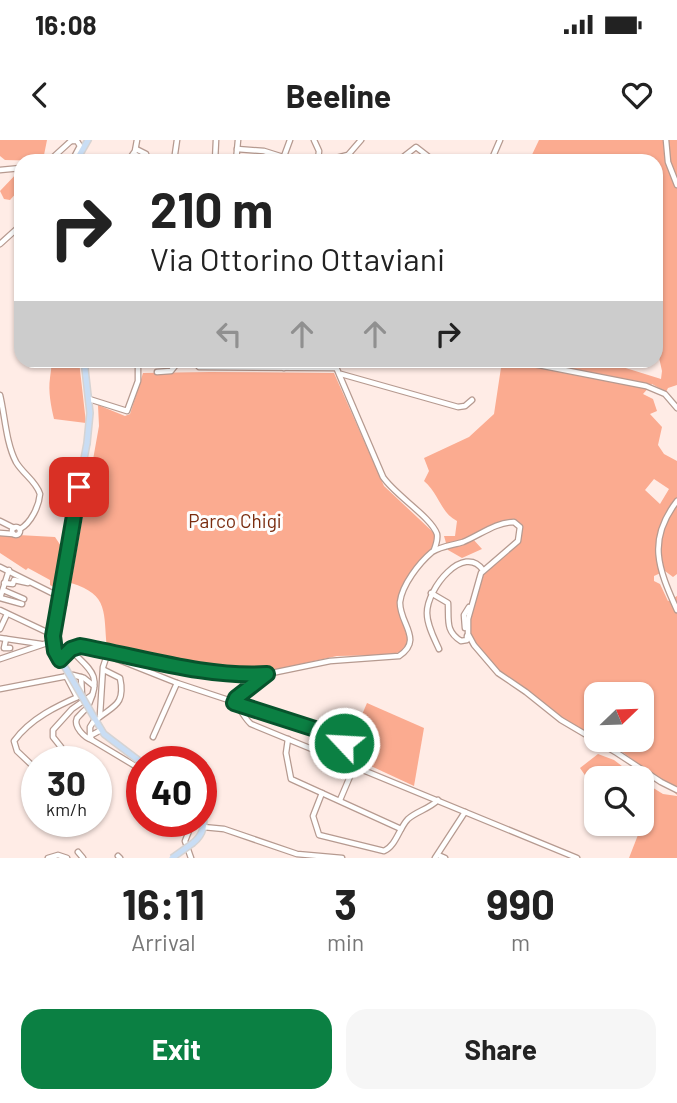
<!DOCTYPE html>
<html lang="en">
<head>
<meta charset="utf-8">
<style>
  body { margin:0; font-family:Barlow,sans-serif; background:#f6f6f6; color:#222; height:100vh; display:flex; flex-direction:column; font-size:26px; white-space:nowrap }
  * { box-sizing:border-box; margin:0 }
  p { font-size:23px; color:#767676 }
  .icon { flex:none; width:38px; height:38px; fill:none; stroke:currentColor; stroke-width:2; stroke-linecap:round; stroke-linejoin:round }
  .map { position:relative; height:718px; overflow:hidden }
  .panel { display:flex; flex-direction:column; background:#fff; flex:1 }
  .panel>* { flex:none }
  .hud { position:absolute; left:14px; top:14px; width:649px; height:214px; border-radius:21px; box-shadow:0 2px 5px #0004; background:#fff; color:#222; overflow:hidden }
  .needle { width:46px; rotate:67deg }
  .controls { position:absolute; left:584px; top:542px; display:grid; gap:14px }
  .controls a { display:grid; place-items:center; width:70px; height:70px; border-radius:14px; background:#fff; box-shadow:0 2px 5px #0004; font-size:35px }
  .speed { position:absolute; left:21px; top:606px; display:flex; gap:14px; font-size:35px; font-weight:700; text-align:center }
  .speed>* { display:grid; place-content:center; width:91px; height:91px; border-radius:50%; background:#fff; box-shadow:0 2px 5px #0004; line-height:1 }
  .speed small { font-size:18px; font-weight:400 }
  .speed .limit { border:10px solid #d22; background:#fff; color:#111 }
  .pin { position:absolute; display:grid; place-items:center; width:60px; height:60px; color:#fff; margin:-30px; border-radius:14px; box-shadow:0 4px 10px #0006 }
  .me { position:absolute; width:77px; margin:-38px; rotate:295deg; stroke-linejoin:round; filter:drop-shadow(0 0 5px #0008) }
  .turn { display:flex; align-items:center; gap:24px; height:147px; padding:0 21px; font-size:32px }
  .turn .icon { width:91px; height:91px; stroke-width:2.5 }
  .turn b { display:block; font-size:49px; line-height:60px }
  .lanes { display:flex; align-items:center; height:66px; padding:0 21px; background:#0003; justify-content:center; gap:35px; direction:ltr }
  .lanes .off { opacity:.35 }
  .eta { display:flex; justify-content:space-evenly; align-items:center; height:119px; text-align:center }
  .eta b { font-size:42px; font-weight:700; line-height:49px }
  .button { display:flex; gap:14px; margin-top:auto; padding:14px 21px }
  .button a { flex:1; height:80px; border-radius:21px; background:#0b8043; color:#fff; font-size:28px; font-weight:700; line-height:80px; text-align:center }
  .button a+a { background:#f6f6f6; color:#222 }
  .status { display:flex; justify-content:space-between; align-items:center; height:49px; padding:0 35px; background:#fff; direction:ltr }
  .status svg { height:19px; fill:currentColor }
  header { display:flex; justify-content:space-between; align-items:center; height:91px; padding:0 21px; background:#fff; font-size:32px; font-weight:700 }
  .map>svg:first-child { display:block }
  .green { fill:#fbab90; fill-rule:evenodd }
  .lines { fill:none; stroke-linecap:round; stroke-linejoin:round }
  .minor-casing { stroke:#b69a90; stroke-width:7 }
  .major-casing { stroke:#d5d3d3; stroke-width:8 }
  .minor { stroke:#fff; stroke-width:4.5 }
  .major { stroke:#c9ddf4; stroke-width:5 }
  .rail-casing { stroke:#776965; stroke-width:4.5 }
  .rail { stroke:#fefefe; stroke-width:2; stroke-dasharray:5; stroke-linecap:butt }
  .major-bridge-casing { stroke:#d5d3d3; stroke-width:8; stroke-linecap:butt }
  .major-bridge { stroke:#c9ddf4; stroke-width:5 }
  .route-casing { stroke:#07532c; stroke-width:18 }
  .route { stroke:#0b8043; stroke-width:12 }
  .labels { text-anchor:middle; stroke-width:6; stroke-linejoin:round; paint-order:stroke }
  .park-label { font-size:19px; fill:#7a2c0f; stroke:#fefefe }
</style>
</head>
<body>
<div class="status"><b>16:08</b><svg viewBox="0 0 49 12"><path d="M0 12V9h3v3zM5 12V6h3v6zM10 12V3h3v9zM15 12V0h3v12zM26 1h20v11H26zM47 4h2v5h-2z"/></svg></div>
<header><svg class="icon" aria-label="back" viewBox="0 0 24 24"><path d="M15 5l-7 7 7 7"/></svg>Beeline<svg class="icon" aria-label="heart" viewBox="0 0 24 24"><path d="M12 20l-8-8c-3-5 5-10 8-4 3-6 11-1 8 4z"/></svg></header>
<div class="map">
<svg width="677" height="718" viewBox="0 0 677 718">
  <rect width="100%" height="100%" fill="#ffece6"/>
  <g class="green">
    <polygon points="0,0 47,0 44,15 48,18 45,21 5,20 0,16"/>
    <path d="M539,0H677V245L668,248L666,252L652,244L643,254L653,259L657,271L650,274L662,287L658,305L664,314L677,321V434L673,437L665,431L654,436V441L660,444L668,461L677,456V655L663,641L646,632L640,625L621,611L612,610L604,600H642V555H597V597H586L512,540L503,537L476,508L467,490L481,433L514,406L521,390L511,382L472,398L482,409L462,418L448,410L444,396H455L457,381C440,372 440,355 424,341L429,331L424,318L469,297L494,274L502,221H612L616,225L661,239L662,231L656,204V21H529ZM654,339L669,349L660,364L645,350Z"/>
    <polygon points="19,31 21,31 21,52 19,50 10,60 4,59 0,51"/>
    <path d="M50,221H79L86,283L54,279C51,266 48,251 50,238C51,230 52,228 50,221Z"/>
    <path d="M210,232L334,233L384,346L434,393C437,421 402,434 398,460C396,472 407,490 408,503L400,512L388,515L337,516L265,532L238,533L107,508C103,473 110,455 71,443L99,286L98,265L125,276L130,274L143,233Z"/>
    <polygon points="0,394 55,397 61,406 65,406 57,449 50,445 50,440 28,428 26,430 0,413"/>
    <polygon points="367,563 424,588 414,646 345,614"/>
    <polygon points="598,614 614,620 639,639 597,639 595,650 580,628"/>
    <polygon points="642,641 663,654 677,656 677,718 629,718 643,682"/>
  </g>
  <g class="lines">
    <defs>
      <g id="minor">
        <polyline points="314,0 319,11 318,21"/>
        <polyline points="666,0 668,22 677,45"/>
        <polyline points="71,1 77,1 80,6 72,21"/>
        <polyline points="237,9 264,11 283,17"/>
        <polyline points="134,14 144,19 147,17 146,14 136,9"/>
        <polyline points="283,19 290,0"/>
        <polyline points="49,21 72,0"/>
        <polyline points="128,21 135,11 137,0"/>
        <polyline points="174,21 177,0"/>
        <polyline points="215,21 216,0"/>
        <polyline points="236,21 238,0"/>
        <polyline points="324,21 348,15 361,0"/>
        <polyline points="398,21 416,7 434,21"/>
        <polyline points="491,21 500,0"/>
        <polyline points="0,30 21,28"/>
        <polyline points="0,104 21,85"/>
        <polyline points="193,220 199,227 336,228"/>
        <polyline points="281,220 284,228"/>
        <path d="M333,220L383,337C395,355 431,377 437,394C438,400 436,405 434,410"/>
        <polyline points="513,220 646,246 665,254 677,268"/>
        <polyline points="157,232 171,231 175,226 174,220"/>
        <polyline points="341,234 458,267 465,266 472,260"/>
        <path d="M0,255C5,276 6,303 16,322C23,334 36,341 40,354C39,366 31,383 20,389"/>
        <polyline points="89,259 127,271 138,241 138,220"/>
        <path d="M677,361C647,400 658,428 677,470"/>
        <polyline points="0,381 14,388"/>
        <circle cx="16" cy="391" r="4"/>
        <polyline points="0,393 13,394"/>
        <polyline points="0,427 56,455"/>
        <polyline points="9,430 0,458 22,464"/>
        <polyline points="4,443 13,444 14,440 28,443"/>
        <polyline points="3,450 24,459"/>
        <path d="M431,453L448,463C449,480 445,491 461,501L467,500V496"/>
        <polyline points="0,470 53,495"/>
        <polyline points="57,473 64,465 62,458"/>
        <polyline points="465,488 464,475 469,467"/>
        <polyline points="0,489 7,474"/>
        <polyline points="0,498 41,504"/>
        <polyline points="6,499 4,508 10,508"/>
        <path d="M70,509C88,529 103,533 89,564"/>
        <path d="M439,509C434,498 427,485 427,473C427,448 464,403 483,430"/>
        <polyline points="99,512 177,543 340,597 344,602 344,614 360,628"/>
        <polyline points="0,519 53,501"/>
        <path d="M60,520L70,509L80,506L239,536L267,534L330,521L399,516C424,500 399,483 400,462C402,445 419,423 432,412C441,406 454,405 463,402C480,395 496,382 514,382L520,387L518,401L481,433L468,479V494L474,505L498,533L526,552L561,580L617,613L661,642L677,650"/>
        <polyline points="66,536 77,557"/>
        <polyline points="0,549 73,535 84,538 94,546"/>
        <path d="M234,563C242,570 244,578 251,584L577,718"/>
        <polyline points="234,563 236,558 267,534"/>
        <path d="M86,569C85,569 78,577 77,578C73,587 85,598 92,600"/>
        <polyline points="100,575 103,527 107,515"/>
        <polyline points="95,579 90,587 90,596 101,590"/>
        <path d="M96,580C112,566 126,566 120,538L104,530"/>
        <polyline points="90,596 92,600 142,630"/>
        <polyline points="153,597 177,543"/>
        <polyline points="288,599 286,613 291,639 401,689"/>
        <polyline points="61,607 53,597 53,590 72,569 92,555"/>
        <path d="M37,630L17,611L14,601C31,578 57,566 82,555L81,537"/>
        <path d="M322,653L313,676L319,695L384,711C396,706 399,688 408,679C417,671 429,669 438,660"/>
        <polyline points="340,660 354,627"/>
        <polyline points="34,667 37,666"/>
        <polyline points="191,681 191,686 185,701 191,718"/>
        <polyline points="203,687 224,689 297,714 342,718"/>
        <polyline points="78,712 83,718"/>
        <polyline points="438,715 445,718"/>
        <polyline points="118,716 120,718"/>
        <polyline points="48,718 58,715 67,718"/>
        <polyline points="435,718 465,672"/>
      </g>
      <g id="major">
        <polyline points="76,21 88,0"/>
        <polyline points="84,220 90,273 87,303"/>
        <polyline points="58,459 53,501 62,522"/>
        <polyline points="95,579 104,594 142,623"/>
        <path d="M193,703C203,695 207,683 201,671"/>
      </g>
    </defs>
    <use href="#minor" class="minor-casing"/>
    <use href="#major" class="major-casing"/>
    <use href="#minor" class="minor"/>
    <use href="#major" class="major"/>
    <defs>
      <polyline id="rail" points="65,451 74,408"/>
    </defs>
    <use href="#rail" class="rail-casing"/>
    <use href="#rail" class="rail"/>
    <defs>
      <g id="major-bridge">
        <polyline points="58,459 87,303"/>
        <polyline points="62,522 95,579"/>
        <polyline points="172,718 193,703"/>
      </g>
    </defs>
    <use href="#major-bridge" class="major-bridge-casing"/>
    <use href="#major-bridge" class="major-bridge"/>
  </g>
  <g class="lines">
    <defs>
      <path id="route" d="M79,347L53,496L55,511L60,520L71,509L80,506C141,517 205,538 267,534L236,558L234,563L340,597L344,603"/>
    </defs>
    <use href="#route" class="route-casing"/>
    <use href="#route" class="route"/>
  </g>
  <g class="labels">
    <g class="park-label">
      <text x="235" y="388">Parco Chigi</text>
    </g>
  </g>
</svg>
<div class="controls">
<a><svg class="needle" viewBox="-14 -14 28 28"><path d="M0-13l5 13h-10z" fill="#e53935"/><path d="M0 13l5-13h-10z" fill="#767676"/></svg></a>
<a><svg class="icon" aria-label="search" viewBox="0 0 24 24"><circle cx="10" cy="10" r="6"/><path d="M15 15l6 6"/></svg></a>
</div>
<div class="speed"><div>30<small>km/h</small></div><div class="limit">40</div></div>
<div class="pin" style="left:79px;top:347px;background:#d93025"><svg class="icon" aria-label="arrive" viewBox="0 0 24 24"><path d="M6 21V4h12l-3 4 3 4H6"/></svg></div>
<svg class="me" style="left:344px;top:603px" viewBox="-20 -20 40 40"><circle r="17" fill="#0b8043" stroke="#fff" stroke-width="3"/><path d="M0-11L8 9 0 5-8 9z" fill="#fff"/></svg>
<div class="hud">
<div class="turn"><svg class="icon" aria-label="right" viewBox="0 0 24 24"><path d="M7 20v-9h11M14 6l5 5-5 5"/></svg><div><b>210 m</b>Via Ottorino Ottaviani</div></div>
<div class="lanes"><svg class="icon off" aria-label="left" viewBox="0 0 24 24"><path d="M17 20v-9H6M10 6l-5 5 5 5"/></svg><svg class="icon off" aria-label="ahead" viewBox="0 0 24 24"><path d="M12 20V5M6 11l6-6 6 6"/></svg><svg class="icon off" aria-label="ahead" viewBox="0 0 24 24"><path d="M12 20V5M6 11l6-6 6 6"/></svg><svg class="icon" aria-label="right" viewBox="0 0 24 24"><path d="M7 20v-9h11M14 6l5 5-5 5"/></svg></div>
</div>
</div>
<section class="panel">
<div class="eta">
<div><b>16:11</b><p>Arrival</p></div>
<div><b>3</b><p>min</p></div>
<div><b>990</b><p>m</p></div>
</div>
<div class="button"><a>Exit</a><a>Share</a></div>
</section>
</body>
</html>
